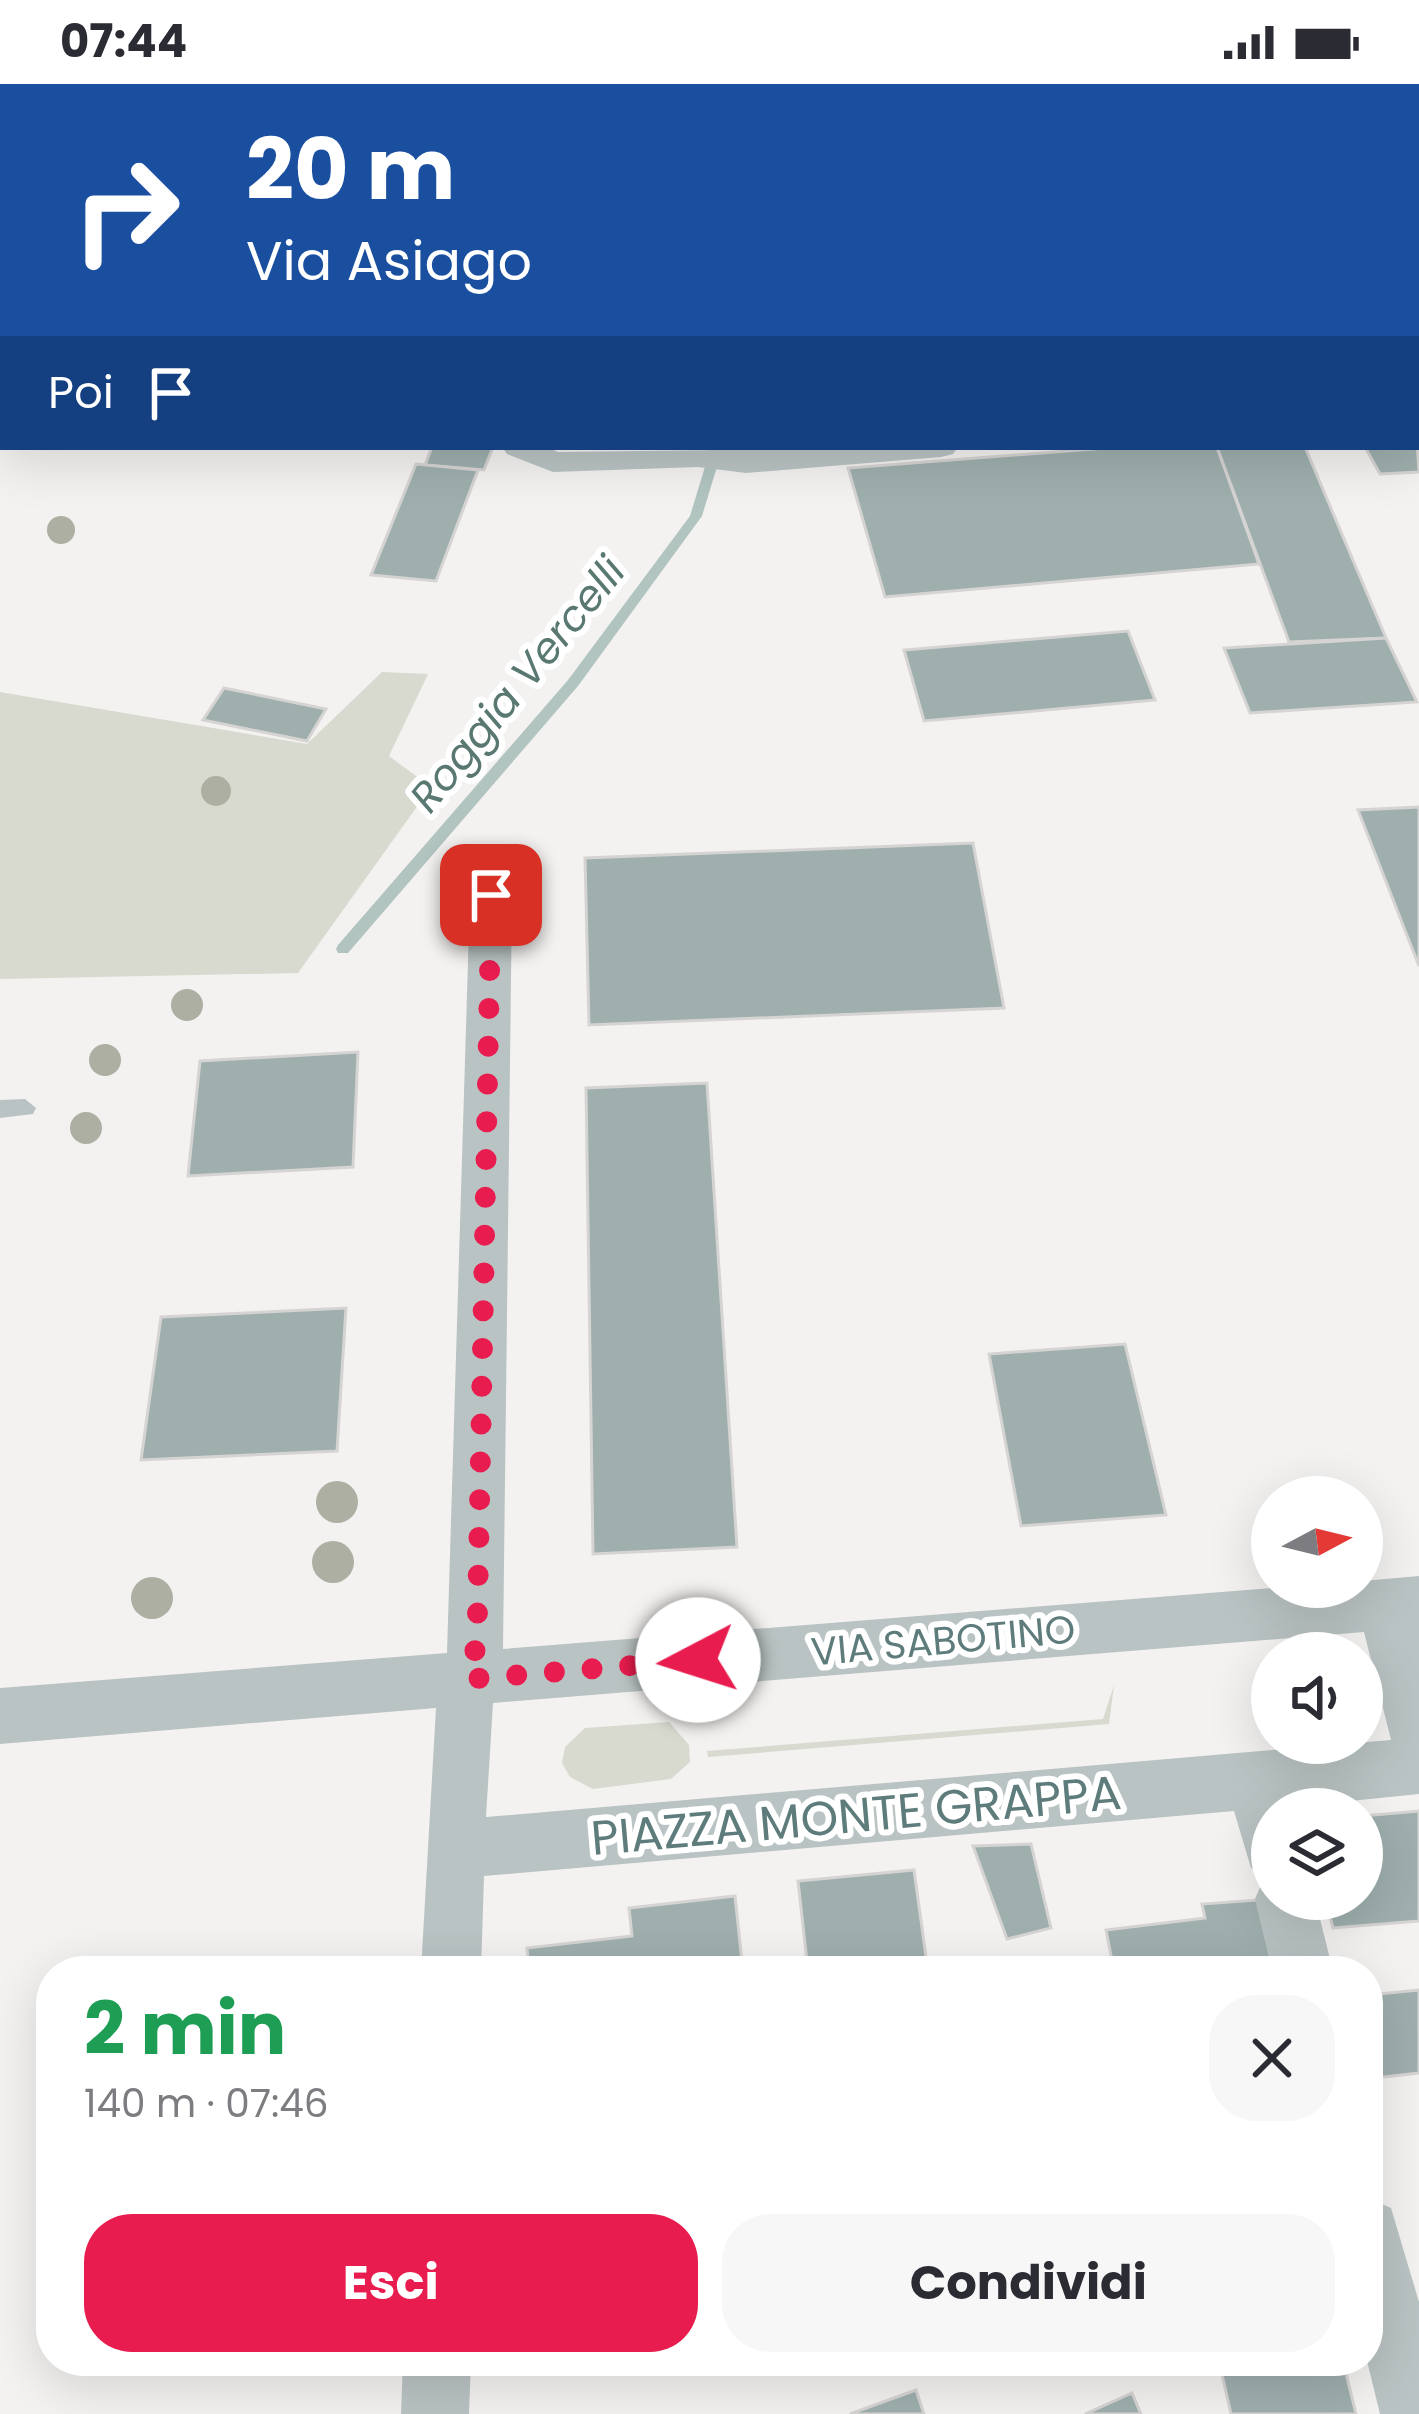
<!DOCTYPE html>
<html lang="it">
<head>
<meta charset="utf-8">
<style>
  body { margin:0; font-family:Poppins,sans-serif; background:#f7f7f7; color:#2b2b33; height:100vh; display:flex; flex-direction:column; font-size:45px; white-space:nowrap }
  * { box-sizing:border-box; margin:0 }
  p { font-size:39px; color:#7c7c81 }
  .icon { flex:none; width:66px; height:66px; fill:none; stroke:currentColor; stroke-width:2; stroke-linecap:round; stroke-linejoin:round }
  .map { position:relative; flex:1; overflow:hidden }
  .panel { position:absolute; left:36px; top:1872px; width:1347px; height:420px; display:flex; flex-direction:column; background:#fff; border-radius:48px; box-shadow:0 12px 48px #0002 }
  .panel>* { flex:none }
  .banner { position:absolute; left:0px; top:0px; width:1419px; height:366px; box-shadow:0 12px 48px #0002; background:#1a4fa0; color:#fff; overflow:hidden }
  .needle { width:78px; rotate:83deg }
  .buttons { position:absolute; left:1251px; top:1392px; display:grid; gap:24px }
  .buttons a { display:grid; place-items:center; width:132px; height:132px; border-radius:50%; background:#fff; box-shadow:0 12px 48px #0002; font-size:60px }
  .pin { position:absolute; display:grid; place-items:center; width:102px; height:102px; color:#fff; margin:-51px; border-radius:24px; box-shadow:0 6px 18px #0006 }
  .me { position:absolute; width:132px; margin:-66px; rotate:265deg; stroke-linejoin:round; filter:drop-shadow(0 0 9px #0008) }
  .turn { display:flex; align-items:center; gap:42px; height:252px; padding:0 48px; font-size:54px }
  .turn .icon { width:156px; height:156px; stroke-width:2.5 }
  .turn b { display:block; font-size:84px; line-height:102px }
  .then { display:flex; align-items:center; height:114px; padding:0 48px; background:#0003; gap:24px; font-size:45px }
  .round { display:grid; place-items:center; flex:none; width:126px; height:126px; border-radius:48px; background:#f7f7f7 }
  .summary { display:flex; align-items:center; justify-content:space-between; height:204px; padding:0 48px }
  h1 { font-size:72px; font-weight:700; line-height:90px; color:#1e9e55 }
  .cta { display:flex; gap:24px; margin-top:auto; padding:24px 48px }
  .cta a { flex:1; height:138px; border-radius:48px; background:#e81c4e; color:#fff; font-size:48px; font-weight:700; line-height:138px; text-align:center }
  .cta a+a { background:#f7f7f7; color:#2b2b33 }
  .status { display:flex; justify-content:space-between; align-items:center; height:84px; padding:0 60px; background:#fff; direction:ltr }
  .status svg { height:33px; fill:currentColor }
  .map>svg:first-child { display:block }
  .green { fill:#d8d9cf }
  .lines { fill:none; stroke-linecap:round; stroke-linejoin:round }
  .stream { fill:#b1c4c0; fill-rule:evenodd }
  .building { fill:#9eafae; stroke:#d5d4d3; stroke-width:3 }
  .service { fill:#bac3c3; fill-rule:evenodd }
  .minor { fill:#bac3c3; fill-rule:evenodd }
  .tree { fill:#acafa1 }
  .route { stroke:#e81c4e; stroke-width:21; stroke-dasharray:0 37.8 }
  .labels { text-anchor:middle; stroke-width:12; stroke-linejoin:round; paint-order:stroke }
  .street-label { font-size:39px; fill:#5e7c7b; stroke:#fff }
  .water-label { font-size:42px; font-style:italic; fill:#597872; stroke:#fff }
  .near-street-label { font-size:48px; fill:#5e7c7b; stroke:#fff }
</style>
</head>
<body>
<div class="status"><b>07:44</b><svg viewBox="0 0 49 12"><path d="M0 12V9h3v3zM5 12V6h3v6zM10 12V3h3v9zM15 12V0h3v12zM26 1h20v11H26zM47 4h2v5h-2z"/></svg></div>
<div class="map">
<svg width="1419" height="2330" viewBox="0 0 1419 2330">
  <rect width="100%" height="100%" fill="#f4f2f0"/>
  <g class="green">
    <polygon points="382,588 428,590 389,672 431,703 298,889 0,895 0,608 307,660"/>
    <polygon points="1114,1601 1109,1640 708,1673 707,1667 1103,1635"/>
    <polygon points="669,1638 689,1661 690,1678 671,1695 593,1705 570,1693 562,1679 565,1663 585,1644"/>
  </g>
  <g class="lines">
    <g class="stream">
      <polygon points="920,0 917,3 907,3 910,0"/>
      <polygon points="711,363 723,363 702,432 578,602 348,869 338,869 336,865 338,861 568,596 690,432"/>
    </g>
  </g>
  <g class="building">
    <polygon points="1416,340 1419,388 1380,390 1365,363 1416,363"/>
    <polygon points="432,363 493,363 484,386 425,381"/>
    <polygon points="1118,363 1217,363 1259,480 885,513 848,384"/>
    <polygon points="1217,363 1305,363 1386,554 1289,558"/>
    <polygon points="416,380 478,386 436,497 371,491"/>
    <polygon points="1128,547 1155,616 924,637 904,566"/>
    <polygon points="1386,554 1417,618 1250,629 1224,564"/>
    <polygon points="224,604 326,625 307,657 203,636"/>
    <polygon points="1419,723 1419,882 1358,726"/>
    <polygon points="973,759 1004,924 589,941 585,774"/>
    <polygon points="358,968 353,1083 188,1092 200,977"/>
    <polygon points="707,999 737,1463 593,1470 586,1004"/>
    <polygon points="346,1224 337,1367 141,1376 161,1233"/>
    <polygon points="1125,1260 1166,1431 1021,1442 989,1270"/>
    <polygon points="1419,1727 1419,1837 1333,1844 1325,1815 1362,1815 1362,1732"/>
    <polygon points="1031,1760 1051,1844 1007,1855 973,1762"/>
    <polygon points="914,1786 928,1887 808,1887 798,1797"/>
    <polygon points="735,1812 743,1887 529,1887 527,1864 632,1852 629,1824"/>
    <polygon points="1257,1816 1274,1887 1114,1887 1106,1846 1205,1834 1202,1820"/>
    <polygon points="1419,1906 1419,1989 1375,1994 1368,1967 1368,1911"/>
    <polygon points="1219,2277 1343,2277 1356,2330 1231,2330"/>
    <polygon points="916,2306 924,2330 850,2330"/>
    <polygon points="1132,2309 1141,2330 1085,2330"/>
  </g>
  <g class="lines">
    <polygon class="service" points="25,1015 36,1024 33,1030 0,1034 0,1016"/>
    <g class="minor">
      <polygon points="172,0 205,0 207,3 174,3"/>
      <polygon points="493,0 521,0 522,3 494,3"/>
      <polygon points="0,41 3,42 3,61 0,60"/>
      <rect x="1416" y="110" width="3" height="18"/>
      <polygon points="0,199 3,199 0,218"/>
      <rect x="1416" y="314" width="3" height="20"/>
      <polygon points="502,363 547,363 558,368 958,363 953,370 941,373 746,389 698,383 553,388 507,370"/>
      <path d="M491,796L506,800L512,811L503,1565L1284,1503H1362V1497L1419,1492V1710L1272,1725V1815H1315L1333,1887H1273L1255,1815L1264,1794L1270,1791L1251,1784L1234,1727L484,1792L481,1887H421L436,1624L0,1660V1604L447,1569L470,811L476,800ZM1364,1548L1391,1656L486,1733L493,1619Z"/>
      <polygon points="1368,2114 1391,2124 1419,2218 1419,2330 1380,2330 1367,2277"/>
      <polygon points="403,2277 471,2277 469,2330 401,2330"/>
    </g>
  </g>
  <g class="tree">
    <circle cx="61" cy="446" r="14"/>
    <circle cx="216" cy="707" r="15"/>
    <circle cx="187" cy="921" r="16"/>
    <circle cx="105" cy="976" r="16"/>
    <circle cx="86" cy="1044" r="16"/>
    <circle cx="337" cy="1418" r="21"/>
    <circle cx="333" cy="1478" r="21"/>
    <circle cx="152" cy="1514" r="21"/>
  </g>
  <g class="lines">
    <polyline class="route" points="491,811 477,1555 470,1595 698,1576"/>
  </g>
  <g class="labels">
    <g class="street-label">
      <text transform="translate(943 1556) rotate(-5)" y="14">VIA SABOTINO</text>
    </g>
    <g class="water-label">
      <text transform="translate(517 600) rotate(-51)" y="15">Roggia Vercelli</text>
    </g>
    <g class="near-street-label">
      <text transform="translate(856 1731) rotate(-5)" y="17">PIAZZA MONTE GRAPPA</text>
    </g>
  </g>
</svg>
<div class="buttons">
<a><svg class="needle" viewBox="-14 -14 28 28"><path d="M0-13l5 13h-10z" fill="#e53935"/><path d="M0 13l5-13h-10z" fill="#7c7c81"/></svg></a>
<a><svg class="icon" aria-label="sound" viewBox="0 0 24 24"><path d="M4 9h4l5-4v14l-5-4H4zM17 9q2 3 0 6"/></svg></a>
<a><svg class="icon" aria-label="layers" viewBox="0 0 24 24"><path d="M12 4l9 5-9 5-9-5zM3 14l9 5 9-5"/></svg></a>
</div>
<div class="pin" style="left:491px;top:811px;background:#d93025"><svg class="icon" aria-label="arrive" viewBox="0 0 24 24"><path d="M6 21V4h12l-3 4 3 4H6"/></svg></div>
<svg class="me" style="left:698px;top:1576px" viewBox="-20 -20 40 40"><circle r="19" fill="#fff"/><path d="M0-13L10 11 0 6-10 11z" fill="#e81c4e"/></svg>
<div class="banner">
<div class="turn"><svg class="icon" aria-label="right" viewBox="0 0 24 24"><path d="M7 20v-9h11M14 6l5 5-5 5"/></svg><div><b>20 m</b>Via Asiago</div></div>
<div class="then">Poi<svg class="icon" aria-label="arrive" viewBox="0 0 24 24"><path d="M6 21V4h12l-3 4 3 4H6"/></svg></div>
</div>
<section class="panel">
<div class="summary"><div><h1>2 min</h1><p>140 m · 07:46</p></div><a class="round"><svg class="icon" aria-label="close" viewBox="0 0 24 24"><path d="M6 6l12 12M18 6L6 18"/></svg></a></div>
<div class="cta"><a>Esci</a><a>Condividi</a></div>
</section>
</div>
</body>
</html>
